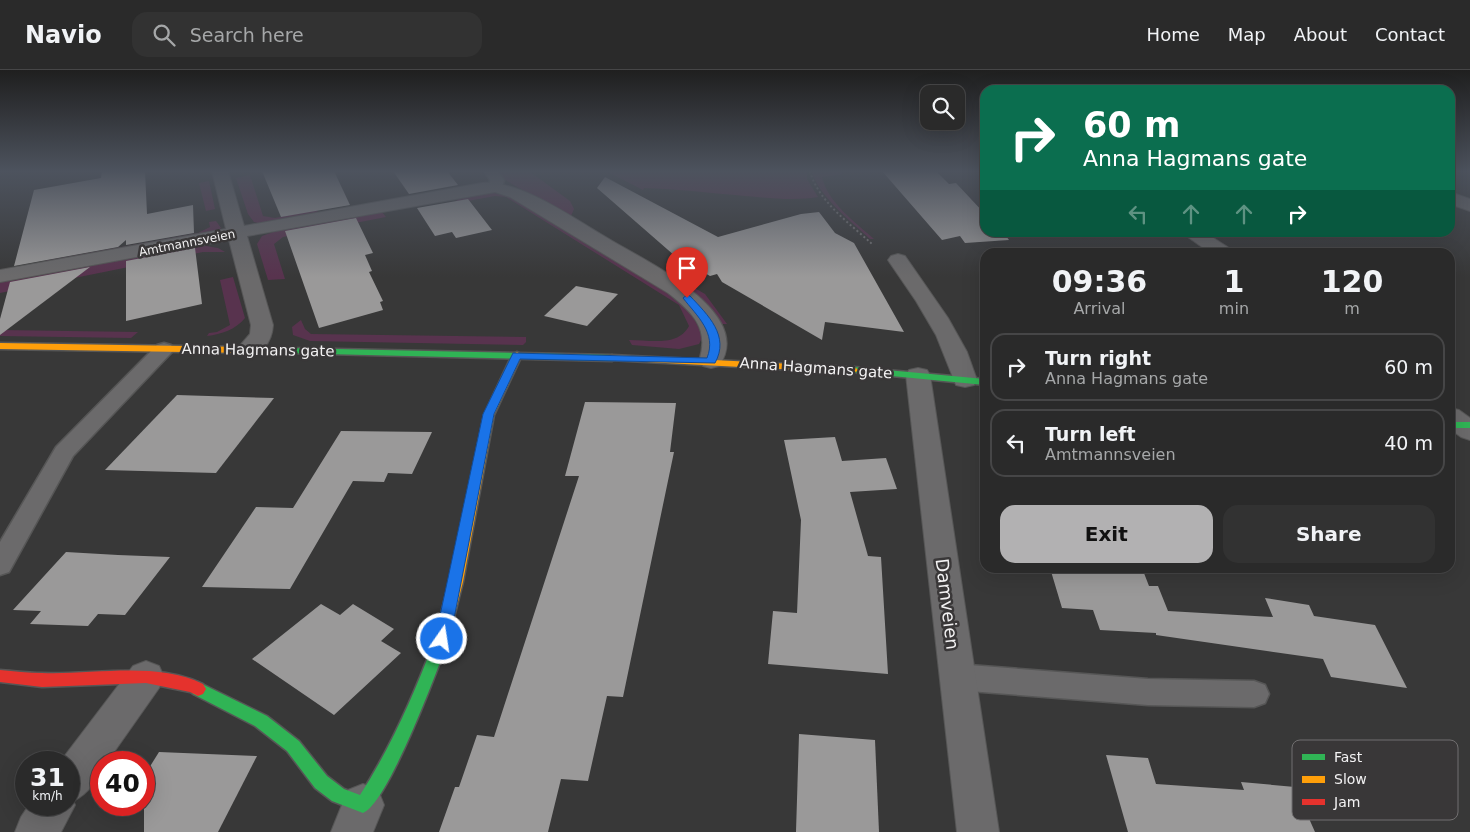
<!DOCTYPE html>
<html lang="en">
<head>
<meta charset="utf-8">
<style>
  body { margin:0; font-family:"DejaVu Sans",sans-serif; background:#323232; color:#f1f3f6; height:100vh; display:flex; flex-direction:column; font-size:19px; white-space:nowrap }
  * { box-sizing:border-box; margin:0 }
  p { font-size:16px; color:#a5a7a8 }
  .icon { flex:none; width:28px; height:28px; fill:none; stroke:currentColor; stroke-width:2; stroke-linecap:round; stroke-linejoin:round }
  .map { position:relative; flex:1; overflow:hidden }
  .side { position:absolute; left:980px; top:178px; width:475px; height:325px; display:flex; flex-direction:column; background:#2a2a2a; border-radius:15px; box-shadow:0 5px 20px #0002,0 0 0 1px #464647 }
  .side>* { flex:none }
  .guide { position:absolute; left:980px; top:15px; width:475px; height:152px; border-radius:15px; box-shadow:0 5px 20px #0002,0 0 0 1px #464647; background:#0b6e4f; color:#fff; overflow:hidden }
  .tools { position:absolute; left:920px; top:15px; display:grid; gap:10px }
  .tools a { display:grid; place-items:center; width:45px; height:45px; border-radius:10px; background:#2a2a2a; box-shadow:0 5px 20px #0002,0 0 0 1px #464647; font-size:25px }
  .speed { position:absolute; left:15px; top:681px; display:flex; gap:10px; font-size:25px; font-weight:700; text-align:center }
  .speed>* { display:grid; place-content:center; width:65px; height:65px; border-radius:50%; background:#2a2a2a; box-shadow:0 5px 20px #0002,0 0 0 1px #464647; line-height:1 }
  .speed small { font-size:12px; font-weight:400 }
  .speed .limit { border:8px solid #d22; background:#fff; color:#111 }
  .pin { position:absolute; display:grid; place-items:center; width:42px; height:42px; color:#fff; margin:-51px -21px; border-radius:50% 50% 50% 0; rotate:-45deg; box-shadow:0 0 5px #0007 }
  .pin .icon { rotate:45deg }
  .me { position:absolute; width:55px; margin:-28px; rotate:13deg; stroke-linejoin:round; filter:drop-shadow(0 0 4px #0008) }
  .turn { display:flex; align-items:center; gap:18px; height:105px; padding:0 20px; font-size:22px }
  .turn .icon { width:65px; height:65px; stroke-width:2.5 }
  .turn b { display:block; font-size:35px; line-height:42px }
  .lanes { display:flex; align-items:center; height:48px; padding:0 20px; background:#0003; justify-content:center; gap:25px; direction:ltr }
  .lanes .off { opacity:.35 }
  .eta { display:flex; justify-content:space-evenly; align-items:center; height:85px; text-align:center }
  .eta b { font-size:30px; font-weight:600; line-height:35px }
  .action { display:flex; gap:10px; margin-top:auto; padding:10px 20px }
  .action a { flex:1; height:58px; border-radius:15px; background:#b2b1b2; color:#111; font-size:20px; font-weight:600; line-height:58px; text-align:center }
  .action a+a { background:#323232; color:#f1f3f6 }
  ul { padding:0; list-style:none }
  li { display:flex; align-items:center; gap:15px; height:68px; margin:0 10px 8px; padding:0 10px; border:2px solid #464647; border-radius:15px }
  li div { flex:1 }
  li b { display:block; font-size:19px }
  li em { font-style:normal }
  header { display:flex; align-items:center; gap:30px; box-sizing:border-box; height:70px; padding:0 25px; background:#2a2a2a; border-bottom:1px solid #464647 }
  header strong { font-size:24px }
  nav { display:flex; gap:28px; margin-inline-start:auto; font-size:18px }
  .search { width:350px; height:45px; background:#323232; display:flex; align-items:center; gap:12px; box-sizing:border-box; padding:0 18px; border-radius:15px; color:#a5a7a8; font-size:19px }
  .map>svg:first-child { display:block }
  .green { fill:#58334e }
  .building { fill:#9a9999 }
  .lines { fill:none; stroke-linecap:round; stroke-linejoin:round }
  .lane-casing { stroke:#565656; stroke-width:3 }
  .street-casing { stroke:#565656; stroke-width:2 }
  .fast-casing { stroke:#565656; stroke-width:3 }
  .slow-casing { stroke:#565656; stroke-width:3 }
  .jam-casing { stroke:#565656; stroke-width:3 }
  .path { stroke:#727172; stroke-width:2; stroke-dasharray:2 2.5; stroke-linecap:butt }
  .lane { fill:#6b6a6b; fill-rule:evenodd }
  .street { fill:#6b6a6b; fill-rule:evenodd }
  .fast { fill:#30b455; fill-rule:evenodd }
  .slow { fill:#ff9f0a; fill-rule:evenodd }
  .jam { fill:#e5322d; fill-rule:evenodd }
  .route { fill:#1a73e8; stroke:#114b97 }
  .labels { text-anchor:middle; stroke-width:5; stroke-linejoin:round; paint-order:stroke }
  .far-street-label { font-size:12px; fill:#f3f2f3; stroke:#393738 }
  .street-label { font-size:15px; fill:#f3f2f3; stroke:#393738 }
  .near-street-label { font-size:18px; fill:#f3f2f3; stroke:#393738 }
  .key { fill:#393738; stroke:#716f70; stroke-width:1 }
  .key-label { font-size:14px; fill:#f3f2f3 }
</style>
</head>
<body>
<header>
<strong>Navio</strong>
<div class="search"><svg class="icon" aria-label="search" viewBox="0 0 24 24"><circle cx="10" cy="10" r="6"/><path d="M15 15l6 6"/></svg>Search here</div>
<nav><a>Home</a><a>Map</a><a>About</a><a>Contact</a></nav>
</header>
<div class="map">
<svg width="1470" height="762" viewBox="0 0 1470 762">
  <rect width="100%" height="100%" fill="#383838"/>
  <g class="green">
    <polygon points="497,101 529,101 570,131 574,139 571,146 564,145 502,108"/>
    <path d="M606,101H807V109L818,127C794,131 769,128 745,126C711,123 678,119 644,118L643,120Z"/>
    <path d="M812,101H839L843,104L822,107C828,133 855,152 874,169H870C853,153 817,125 812,101Z"/>
    <polygon points="250,105 263,146 275,148 317,140 318,144 262,154 254,152 248,144 236,108"/>
    <polygon points="209,111 215,139 206,141 199,113"/>
    <path d="M490,122L511,126L673,225C687,236 695,249 703,266L699,274L679,279L632,275L629,270C650,270 678,277 689,256L679,235L506,127L495,126L452,134L460,128Z"/>
    <polygon points="374,142 382,142 386,147 283,167 274,174 285,209 268,210 257,174 262,166 276,161"/>
    <polygon points="216,151 221,158 217,161 47,193 45,191 198,163 210,157 209,152"/>
    <polygon points="206,176 218,178 225,182 203,182 0,223 0,211 147,184"/>
    <polygon points="672,205 705,224 727,254 721,254 672,207"/>
    <path d="M233,207L245,248C235,260 222,264 207,266L209,263L217,262L230,255L220,210Z"/>
    <polygon points="301,250 305,259 311,264 526,267 526,272 523,275 310,271 293,265 292,257"/>
    <polygon points="0,260 138,262 131,268 0,266"/>
  </g>
  <g class="building">
    <polygon points="102,101 145,101 147,144 193,135 194,163 126,175 126,170 118,177 14,196 34,120 101,108"/>
    <polygon points="262,101 334,101 350,135 281,147"/>
    <polygon points="393,101 447,101 458,115 409,124"/>
    <polygon points="882,101 936,101 949,114 956,113 985,144 985,162 1003,162 1009,170 965,173 960,166 942,170"/>
    <polygon points="605,107 718,167 801,144 819,142 835,163 854,173 904,262 825,252 822,270 722,212 717,204 710,206 675,186 597,118"/>
    <polygon points="468,129 492,160 456,168 452,162 435,166 417,138"/>
    <polygon points="356,148 373,183 365,185 372,201 369,202 383,231 380,232 383,240 319,258 285,161"/>
    <polygon points="195,178 202,234 126,251 126,191"/>
    <polygon points="90,197 0,265 0,249 10,212"/>
    <polygon points="576,216 618,224 587,256 544,246"/>
    <polygon points="177,325 274,328 216,403 105,400"/>
    <polygon points="585,332 676,333 670,382 674,382 623,627 607,626 588,711 561,709 548,762 439,762 455,717 459,717 477,665 494,667 579,406 565,406"/>
    <polygon points="341,361 432,362 412,404 388,403 384,412 353,411 290,519 202,517 256,437 293,438"/>
    <polygon points="835,367 842,391 886,388 897,419 850,422 868,486 881,487 888,604 768,594 773,541 797,543 801,450 784,370"/>
    <polygon points="66,482 118,485 170,487 125,545 98,544 88,556 30,554 41,541 13,540"/>
    <polygon points="1050,498 1142,498 1149,516 1158,516 1168,541 1273,547 1265,528 1309,535 1314,546 1375,555 1407,618 1331,607 1323,589 1156,565 1156,563 1100,560 1093,540 1062,538"/>
    <polygon points="321,534 340,545 353,534 394,559 381,571 401,583 334,645 252,589"/>
    <polygon points="799,664 875,670 879,762 796,762"/>
    <polygon points="159,682 257,686 218,762 144,762 144,706"/>
    <polygon points="1106,685 1148,688 1156,714 1244,720 1241,712 1295,717 1315,762 1128,762"/>
  </g>
  <g class="lines">
    <defs>
      <g id="lane">
        <polygon points="484,101 497,101 504,110 501,120 491,120 489,117 490,110"/>
        <polygon points="164,273 171,275 174,279 171,283 73,386 9,502 0,505 0,472 56,377 157,275"/>
        <polygon points="956,594 1148,609 1254,611 1265,615 1269,624 1265,633 1254,637 1148,635 956,620 945,616 941,607 945,598"/>
      </g>
      <g id="street">
        <path d="M212,101H228L244,156L482,113C521,110 574,149 609,169C643,190 757,242 719,296L711,298L703,296L699,291C710,258 692,242 668,223L510,127L495,122L247,166L273,255C272,273 260,289 241,284L237,279L250,264L251,255L229,170L0,212V200L226,159Z"/>
        <polygon points="1450,122 1470,129 1470,141 1450,134"/>
        <polygon points="1181,162 1204,162 1229,178 1232,182 1209,182"/>
        <polygon points="898,184 905,186 948,248 967,282 977,310 974,315 965,317 956,315 936,265 916,231 888,190 891,186"/>
        <polygon points="918,298 927,300 930,305 999,762 957,762 906,305 909,300"/>
        <polygon points="1450,338 1459,340 1470,348 1470,370 1461,367 1450,359"/>
        <path d="M146,591L159,596L164,607L159,618L107,692H101C101,708 87,725 73,731L75,735L61,762H15L21,747L29,735H69V692H60L133,596Z"/>
        <polygon points="363,714 378,720 384,735 373,762 331,762 348,720"/>
      </g>
      <g id="fast">
        <polygon points="245,277 612,285 617,288 612,291 242,282 240,280"/>
        <polygon points="854,297 985,309 985,315 850,302 849,300"/>
        <rect x="1450" y="352" width="20" height="6"/>
        <path d="M441,565L446,567L448,571C437,601 388,733 363,743L332,731L315,718L287,681L255,656L193,624L190,619L193,614L198,612L267,646L299,671L327,706L344,719L360,725C391,677 414,625 434,571L436,567Z"/>
      </g>
      <g id="slow">
        <polygon points="0,273 245,277 250,280 245,283 0,279"/>
        <polygon points="517,282 522,285 494,345 463,512 448,571 446,575 441,577 436,575 434,571 449,512 484,345 512,285"/>
        <polygon points="612,285 854,297 859,300 854,303 609,290 607,288"/>
      </g>
      <path id="jam" d="M0,600C14,601 28,603 42,603C93,605 157,591 203,614L206,619L203,624L198,626L190,622L146,613L42,617L0,612Z"/>
    </defs>
    <use href="#lane" class="lane-casing"/>
    <use href="#street" class="street-casing"/>
    <use href="#fast" class="fast-casing"/>
    <use href="#slow" class="slow-casing"/>
    <use href="#jam" class="jam-casing"/>
    <path class="path" d="M810,101C818,132 851,154 873,175"/>
    <use href="#lane" class="lane"/>
    <use href="#street" class="street"/>
    <use href="#fast" class="fast"/>
    <use href="#slow" class="slow"/>
    <use href="#jam" class="jam"/>
  </g>
  <linearGradient id="sky" x2="0" y2="1"><stop stop-color="#1f1f1f"/><stop offset="0.49" stop-color="#4d535e"/><stop offset="1" stop-color="#4d535e" stop-opacity="0"/></linearGradient>
  <rect width="1470" height="207" fill="url(#sky)"/>
  <path class="route" d="M687,225L690,226C708,245 730,266 715,293L520,289L494,344L450,569L447,573L442,575L437,573L435,569L483,344L513,283L707,288C717,263 697,246 683,228Z"/>
  <g class="labels">
    <g class="far-street-label">
      <text transform="translate(187 173) rotate(-11)" y="4">Amtmannsveien</text>
    </g>
    <g class="street-label">
      <text transform="translate(258 280) rotate(1)" y="5">Anna Hagmans gate</text>
      <text transform="translate(816 298) rotate(4)" y="5">Anna Hagmans gate</text>
    </g>
    <g class="near-street-label">
      <text transform="translate(947 534) rotate(83)" y="6">Damveien</text>
    </g>
  </g>
  <rect x="1292" y="670" width="166" height="80" rx="8" class="key"/>
  <rect x="1302" y="684" width="23" height="6" fill="#30b455"/>
  <rect x="1302" y="706" width="23" height="7" fill="#ff9f0a"/>
  <rect x="1302" y="729" width="23" height="6" fill="#e5322d"/>
  <g class="key-label">
    <text x="1334" y="692">Fast</text>
    <text x="1334" y="714">Slow</text>
    <text x="1334" y="737">Jam</text>
  </g>
</svg>
<div class="tools">
<a><svg class="icon" aria-label="search" viewBox="0 0 24 24"><circle cx="10" cy="10" r="6"/><path d="M15 15l6 6"/></svg></a>
</div>
<div class="speed"><div>31<small>km/h</small></div><div class="limit">40</div></div>
<div class="pin" style="left:687px;top:228px;background:#d93025"><svg class="icon" aria-label="arrive" viewBox="0 0 24 24"><path d="M6 21V4h12l-3 4 3 4H6"/></svg></div>
<svg class="me" style="left:442px;top:569px" viewBox="-20 -20 40 40"><circle r="17" fill="#1a73e8" stroke="#fff" stroke-width="3"/><path d="M0-11L8 9 0 5-8 9z" fill="#fff"/></svg>
<div class="guide">
<div class="turn"><svg class="icon" aria-label="right" viewBox="0 0 24 24"><path d="M7 20v-9h11M14 6l5 5-5 5"/></svg><div><b>60 m</b>Anna Hagmans gate</div></div>
<div class="lanes"><svg class="icon off" aria-label="left" viewBox="0 0 24 24"><path d="M17 20v-9H6M10 6l-5 5 5 5"/></svg><svg class="icon off" aria-label="ahead" viewBox="0 0 24 24"><path d="M12 20V5M6 11l6-6 6 6"/></svg><svg class="icon off" aria-label="ahead" viewBox="0 0 24 24"><path d="M12 20V5M6 11l6-6 6 6"/></svg><svg class="icon" aria-label="right" viewBox="0 0 24 24"><path d="M7 20v-9h11M14 6l5 5-5 5"/></svg></div>
</div>
<section class="side">
<div class="eta">
<div><b>09:36</b><p>Arrival</p></div>
<div><b>1</b><p>min</p></div>
<div><b>120</b><p>m</p></div>
</div>
<ul>
<li><svg class="icon" aria-label="right" viewBox="0 0 24 24"><path d="M7 20v-9h11M14 6l5 5-5 5"/></svg><div><b>Turn right</b><p>Anna Hagmans gate</p></div><em>60 m</em></li>
<li><svg class="icon" aria-label="left" viewBox="0 0 24 24"><path d="M17 20v-9H6M10 6l-5 5 5 5"/></svg><div><b>Turn left</b><p>Amtmannsveien</p></div><em>40 m</em></li>
</ul>
<div class="action"><a>Exit</a><a>Share</a></div>
</section>
</div>
</body>
</html>
